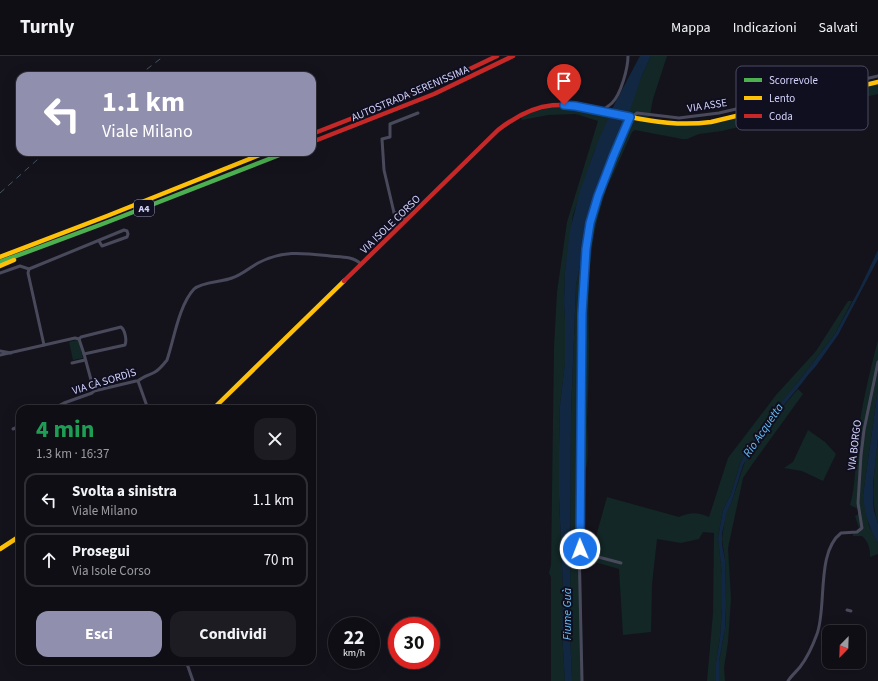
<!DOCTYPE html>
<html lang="it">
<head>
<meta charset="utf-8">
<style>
  body { margin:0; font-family:"Source Sans 3",sans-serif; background:#1d1c22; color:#f1f3f6; height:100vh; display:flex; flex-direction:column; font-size:15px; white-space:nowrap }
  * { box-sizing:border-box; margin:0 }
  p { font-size:13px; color:#9b9ca0 }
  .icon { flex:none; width:22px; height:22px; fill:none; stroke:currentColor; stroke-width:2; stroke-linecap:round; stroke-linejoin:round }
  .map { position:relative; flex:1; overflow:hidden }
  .side { position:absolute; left:16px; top:349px; width:300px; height:260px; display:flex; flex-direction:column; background:#0f0e15; border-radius:12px; box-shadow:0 4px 16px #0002,0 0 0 1px #2f2e34 }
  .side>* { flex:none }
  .hud { position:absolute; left:16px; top:16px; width:300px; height:84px; border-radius:12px; box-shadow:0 4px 16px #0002,0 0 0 1px #2f2e34; background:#908fad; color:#fff; overflow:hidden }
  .needle { width:26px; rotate:203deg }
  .controls { position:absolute; left:822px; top:569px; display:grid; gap:8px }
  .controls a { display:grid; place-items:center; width:44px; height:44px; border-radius:8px; background:#0f0e15; box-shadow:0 4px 16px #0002,0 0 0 1px #2f2e34; font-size:20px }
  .speed { position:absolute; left:328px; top:561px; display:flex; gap:8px; font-size:20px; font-weight:700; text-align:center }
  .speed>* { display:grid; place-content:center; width:52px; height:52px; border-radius:50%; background:#0f0e15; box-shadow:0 4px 16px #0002,0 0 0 1px #2f2e34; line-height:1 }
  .speed small { font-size:10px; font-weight:400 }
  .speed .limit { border:6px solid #d22; background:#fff; color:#111 }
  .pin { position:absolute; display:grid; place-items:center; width:34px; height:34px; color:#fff; margin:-41px -17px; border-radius:50% 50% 50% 0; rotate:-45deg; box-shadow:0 0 4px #0007 }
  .pin .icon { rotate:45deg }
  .me { position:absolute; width:44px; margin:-22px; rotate:359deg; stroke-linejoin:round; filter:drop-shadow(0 0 3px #0008) }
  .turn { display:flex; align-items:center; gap:14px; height:84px; padding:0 20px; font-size:18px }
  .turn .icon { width:52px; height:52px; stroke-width:2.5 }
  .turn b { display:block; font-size:28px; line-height:34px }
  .round { display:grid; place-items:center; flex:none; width:42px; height:42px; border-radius:12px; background:#1d1c22 }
  .headline { display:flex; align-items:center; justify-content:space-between; height:68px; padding:0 20px }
  h1 { font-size:24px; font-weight:700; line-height:30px; color:#1e9e55 }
  .cta { display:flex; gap:8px; margin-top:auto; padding:8px 20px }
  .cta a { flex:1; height:46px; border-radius:12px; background:#908fad; color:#fff; font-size:16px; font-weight:700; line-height:46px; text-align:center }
  .cta a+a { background:#1d1c22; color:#f1f3f6 }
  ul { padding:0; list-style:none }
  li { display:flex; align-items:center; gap:12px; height:54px; margin:0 8px 6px; padding:0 12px; border:2px solid #2f2e34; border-radius:12px }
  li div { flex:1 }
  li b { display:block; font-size:15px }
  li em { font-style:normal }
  header { display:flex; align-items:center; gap:24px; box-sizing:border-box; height:56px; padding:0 20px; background:#0f0e15; border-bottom:1px solid #2f2e34 }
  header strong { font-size:19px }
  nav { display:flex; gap:22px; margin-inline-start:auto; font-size:14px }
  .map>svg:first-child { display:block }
  .green { fill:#122726 }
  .water { fill:#122842 }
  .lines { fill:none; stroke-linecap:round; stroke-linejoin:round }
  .street { stroke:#49495c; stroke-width:3 }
  .fast { stroke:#4caf50; stroke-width:4.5 }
  .slow { stroke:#ffc107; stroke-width:4.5 }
  .jam { stroke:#c62828; stroke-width:4.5 }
  .rail { stroke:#425863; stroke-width:1; stroke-dasharray:6 5; stroke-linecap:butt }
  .route-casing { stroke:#114b97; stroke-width:10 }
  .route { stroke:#1a73e8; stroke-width:7 }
  .labels { text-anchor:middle; stroke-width:4; stroke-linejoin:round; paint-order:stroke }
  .shield { fill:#100f20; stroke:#9898b9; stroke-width:1 }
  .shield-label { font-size:10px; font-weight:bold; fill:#d3d2fb }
  .street-label { font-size:11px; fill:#d3d2fb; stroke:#100f20 }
  .water-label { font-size:12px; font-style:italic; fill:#68bef3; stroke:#100f20 }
  .key { fill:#100f20; stroke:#4a4a62; stroke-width:1 }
  .key-label { font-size:11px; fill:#d3d2fb }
</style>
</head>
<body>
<header>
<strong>Turnly</strong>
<nav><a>Mappa</a><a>Indicazioni</a><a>Salvati</a></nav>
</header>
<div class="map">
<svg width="878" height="625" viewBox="0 0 878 625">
  <rect width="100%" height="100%" fill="#14131c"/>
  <g class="green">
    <path d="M651,0H667L653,43L649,65L697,68L878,26V38L722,75L699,78L687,83H682L635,74L632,76L612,121C607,129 605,138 602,147C587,194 588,241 589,289C589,314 588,340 587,365C587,376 590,409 584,417L580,416V492L592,495L607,441L679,461C691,456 697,456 709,461L728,402L776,339L816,295L848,245H852L835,278L802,321L756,379L741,405L731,438L723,454L718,482L722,518V553L720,582L716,607V625H707L713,557L714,477L703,476L699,483L681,487L657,483L652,528L651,576L623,579L619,513L581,502L583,625H572L570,578L571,357L576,229L581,204L585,169L597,129L642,19Z"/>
    <polygon points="563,48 611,57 594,96 573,159 565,216 564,247 565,262 565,308 560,349 559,394 559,440 563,532 562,576 565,625 551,625 551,521 549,517 551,509 554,291 557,236 567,166 598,65 576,58 548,59 522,64 520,58 531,54"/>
    <polygon points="77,284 79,285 83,302 73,304 69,286"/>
    <path d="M878,284V333L863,440L869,470L878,487V498L870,501C870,493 869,486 862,480H853V476H856L859,472L855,460L859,458L858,453L850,449C856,428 855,408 857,387C861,352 869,318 878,284Z"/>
    <polygon points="798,333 803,338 751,410 743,422 728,492 731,543 728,586 724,612 725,625 719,625 719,605 725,573 726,558 725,504 722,483 726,455 731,448 745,405 769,367"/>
    <polygon points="808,374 825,386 836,398 823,425 802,415 784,412 793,406"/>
    <path d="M878,382V468C869,440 875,411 878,382Z"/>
  </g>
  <g class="water">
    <polygon points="640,0 651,0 642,19 628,60 597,129 585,169 581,204 576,229 571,357 570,578 572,625 565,625 562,576 563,532 559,440 559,394 560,349 565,307 565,262 564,247 565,216 570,174 580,135 597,88 614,49"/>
    <polygon points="878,194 878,203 838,279 816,310 808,319 802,327 769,367 743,409 731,448 727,455 722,478 722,488 725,504 726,550 725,573 719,605 719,625 716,625 716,607 720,582 722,553 722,518 718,482 723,454 731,438 741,405 756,379 771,359 802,321 835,278 860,232"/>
    <path d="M878,333V382L873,427V447L874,455L878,468V487C869,472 865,458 863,440Z"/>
  </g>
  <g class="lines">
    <g class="street">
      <path d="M603,55C605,51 608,51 612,47C621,38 628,12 628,0"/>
      <polyline points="633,62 633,60 637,57 679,62 719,57 878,20"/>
      <polyline points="394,156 402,162 408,162"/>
      <polyline points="396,174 395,161 384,114 382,83 390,81 390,68 418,57"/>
      <polyline points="0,217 20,210 29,213"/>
      <polyline points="79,283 84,298"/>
      <polyline points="44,289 28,217 29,213 124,174 127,175 128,178 127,181 102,190 99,185"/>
      <polyline points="0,295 11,297"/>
      <path d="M0,299L75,282L79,283L81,281L121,271C125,274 127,284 125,289L84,298L94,335"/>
      <polyline points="72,307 85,304"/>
      <polyline points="138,325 148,353"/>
      <path d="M52,353L64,347L92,337L94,335L136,325H138C143,320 150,319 155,316C160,313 163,309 167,304C174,283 179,249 194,233C201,226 222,226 232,222C242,219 249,212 258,207C283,194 303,197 330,200C341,201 353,200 361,208"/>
      <polyline points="13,373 20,370"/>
      <polyline points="580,493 587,498 621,507"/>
      <polyline points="847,554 851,555"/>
      <polyline points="186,605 193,625"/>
      <polyline points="582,625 579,489 582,257 586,193 590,167 598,140 613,101 630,61"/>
      <path d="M788,625C791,620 796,616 800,611C807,602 813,589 817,578C827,551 816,496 841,477L857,476L862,472L858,447L861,399L864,374L878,306"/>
    </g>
    <polyline class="fast" points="0,206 105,167 287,96"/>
    <g class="slow">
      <path d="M625,60C654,66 681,70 711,66L878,26"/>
      <polyline points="0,201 107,160 267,96"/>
      <polyline points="0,210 14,204"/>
      <polyline points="213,353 344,225"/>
      <polyline points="0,493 20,480"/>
    </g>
    <g class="jam">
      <polyline points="312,78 432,31 497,0"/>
      <polyline points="312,86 434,38 513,0"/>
      <path d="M344,225L498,74C546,37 571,49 625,60"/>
    </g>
    <g class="rail">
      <polyline points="138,20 164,0"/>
      <polyline points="0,137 46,96"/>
    </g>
  </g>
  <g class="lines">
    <defs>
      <polyline id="route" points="564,49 575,50 630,61 613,101 598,140 590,167 586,193 582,258 580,493"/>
    </defs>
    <use href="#route" class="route-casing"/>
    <use href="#route" class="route"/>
  </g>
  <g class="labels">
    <rect class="shield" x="134" y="144" width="20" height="16" rx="3"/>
    <g class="shield-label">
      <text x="144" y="156">A4</text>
    </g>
    <g class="street-label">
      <text transform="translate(410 37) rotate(-23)" y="4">AUTOSTRADA SERENISSIMA</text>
      <text transform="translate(707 49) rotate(-9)" y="4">VIA ASSE</text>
      <text transform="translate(390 168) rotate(-44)" y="4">VIA ISOLE CORSO</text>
      <text transform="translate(104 325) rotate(-17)" y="4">VIA CÀ SORDÌS</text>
      <text transform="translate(854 389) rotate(-83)" y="4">VIA BORGO</text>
    </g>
    <g class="water-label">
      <text transform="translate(763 374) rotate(-56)" y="4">Rio Acquetta</text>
      <text transform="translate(567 558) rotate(-90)" y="4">Fiume Guà</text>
    </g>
  </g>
  <rect x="736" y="10" width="132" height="64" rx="6" class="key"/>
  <rect x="744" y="22" width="18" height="4" fill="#4caf50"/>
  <rect x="744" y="40" width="18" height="4" fill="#ffc107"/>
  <rect x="744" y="58" width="18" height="4" fill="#c62828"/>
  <g class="key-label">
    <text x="769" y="28">Scorrevole</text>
    <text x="769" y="46">Lento</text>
    <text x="769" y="64">Coda</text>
  </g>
</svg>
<div class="controls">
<a><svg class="needle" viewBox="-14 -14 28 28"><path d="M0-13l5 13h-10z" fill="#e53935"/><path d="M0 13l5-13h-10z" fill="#9b9ca0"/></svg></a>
</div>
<div class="speed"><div>22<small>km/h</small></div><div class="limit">30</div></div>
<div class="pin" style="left:564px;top:49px;background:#d93025"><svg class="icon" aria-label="arrive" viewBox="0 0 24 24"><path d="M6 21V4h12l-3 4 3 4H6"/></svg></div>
<svg class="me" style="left:580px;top:493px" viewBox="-20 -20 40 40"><circle r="17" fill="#1a73e8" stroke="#fff" stroke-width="3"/><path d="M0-11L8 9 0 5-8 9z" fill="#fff"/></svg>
<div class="hud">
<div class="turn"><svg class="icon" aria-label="left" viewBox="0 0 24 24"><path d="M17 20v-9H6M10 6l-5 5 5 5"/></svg><div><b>1.1 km</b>Viale Milano</div></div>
</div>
<section class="side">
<div class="headline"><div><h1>4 min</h1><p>1.3 km · 16:37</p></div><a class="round"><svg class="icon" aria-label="close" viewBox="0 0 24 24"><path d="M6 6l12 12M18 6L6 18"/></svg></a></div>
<ul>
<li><svg class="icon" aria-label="left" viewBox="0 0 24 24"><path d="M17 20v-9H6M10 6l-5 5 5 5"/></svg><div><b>Svolta a sinistra</b><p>Viale Milano</p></div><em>1.1 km</em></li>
<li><svg class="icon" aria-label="ahead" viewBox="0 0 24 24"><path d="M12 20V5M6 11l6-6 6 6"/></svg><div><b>Prosegui</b><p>Via Isole Corso</p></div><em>70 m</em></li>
</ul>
<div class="cta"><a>Esci</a><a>Condividi</a></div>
</section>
</div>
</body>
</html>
